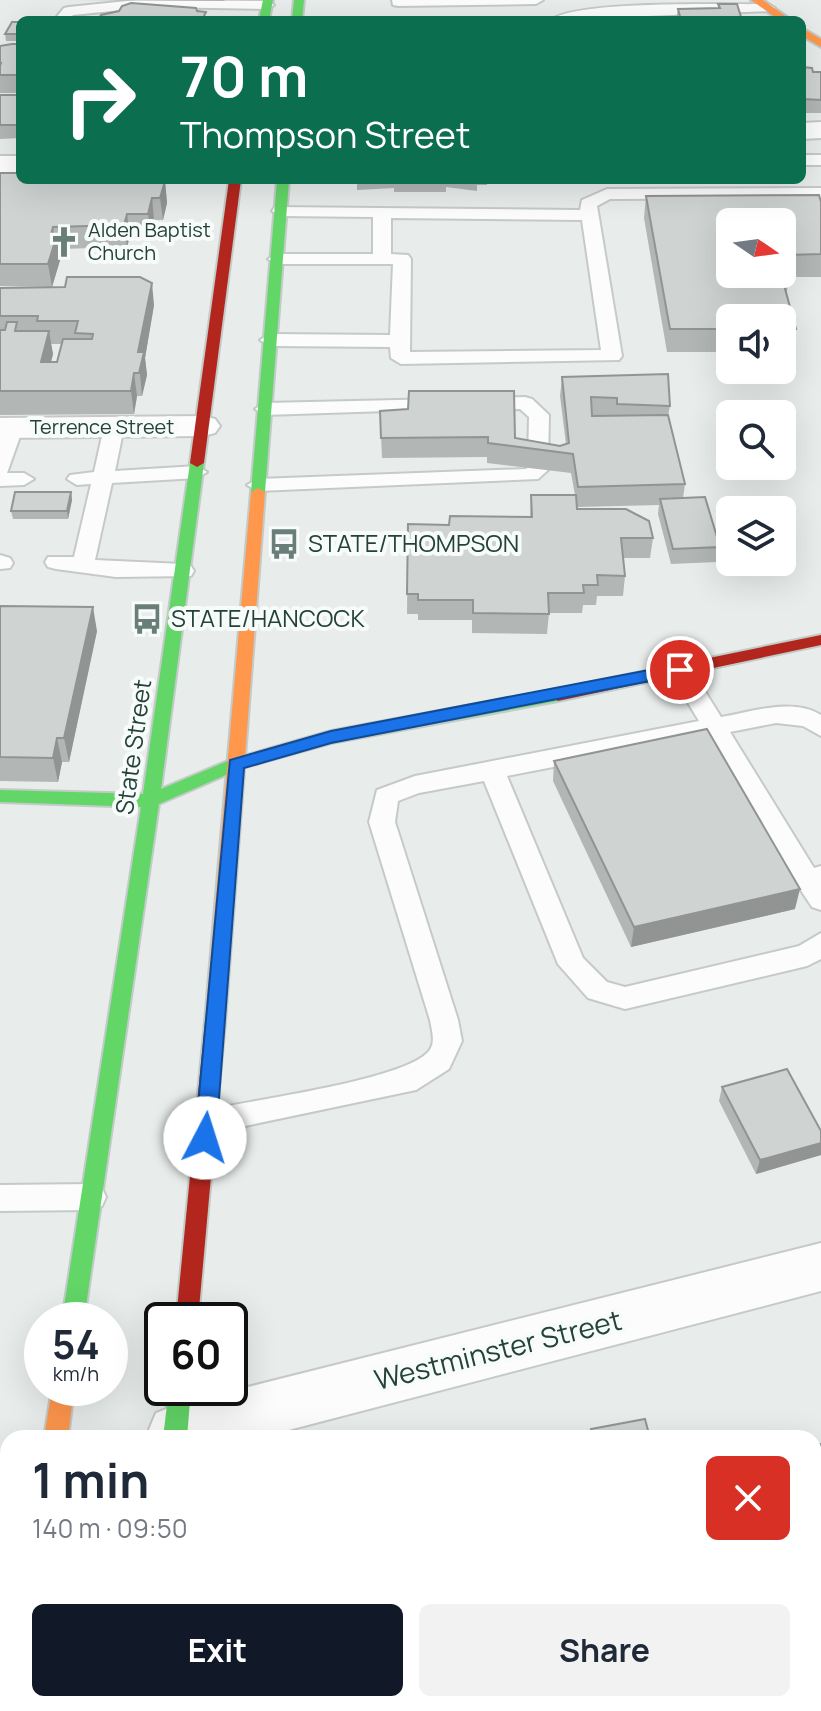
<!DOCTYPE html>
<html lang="en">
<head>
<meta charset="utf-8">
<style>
  body { margin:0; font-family:Manrope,sans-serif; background:#f2f2f3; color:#1f2937; height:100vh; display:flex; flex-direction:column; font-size:30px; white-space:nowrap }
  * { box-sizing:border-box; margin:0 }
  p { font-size:26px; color:#747a83 }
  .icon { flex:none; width:44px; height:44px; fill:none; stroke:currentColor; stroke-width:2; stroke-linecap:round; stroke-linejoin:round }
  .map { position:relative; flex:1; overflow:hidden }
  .details { position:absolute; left:0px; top:1430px; width:822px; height:282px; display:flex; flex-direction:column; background:#fff; border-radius:24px 24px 0 0; box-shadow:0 8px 32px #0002 }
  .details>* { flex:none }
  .hud { position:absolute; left:16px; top:16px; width:790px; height:168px; border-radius:12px; box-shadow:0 8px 32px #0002; background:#0b6e4f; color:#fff; overflow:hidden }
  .needle { width:52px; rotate:103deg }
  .controls { position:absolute; left:716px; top:208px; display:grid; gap:16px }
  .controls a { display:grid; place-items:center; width:80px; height:80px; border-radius:12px; background:#fff; box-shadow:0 8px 32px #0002; font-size:40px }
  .speed { position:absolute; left:24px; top:1302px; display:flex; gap:16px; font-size:40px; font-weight:700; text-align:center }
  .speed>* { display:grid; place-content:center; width:104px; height:104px; border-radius:50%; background:#fff; box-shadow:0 8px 32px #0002; line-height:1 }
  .speed small { font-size:20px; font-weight:400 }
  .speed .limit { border:4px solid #111; border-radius:12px; background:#fff; color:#111 }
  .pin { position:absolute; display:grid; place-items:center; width:68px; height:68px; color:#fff; margin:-34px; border:4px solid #fff; border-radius:50%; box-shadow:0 2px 8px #0007 }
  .me { position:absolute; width:88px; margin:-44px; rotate:5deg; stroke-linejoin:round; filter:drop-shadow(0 0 6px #0008) }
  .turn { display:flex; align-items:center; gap:28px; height:168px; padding:0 32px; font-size:36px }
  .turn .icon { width:104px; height:104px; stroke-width:2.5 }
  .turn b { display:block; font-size:56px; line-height:68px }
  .round { display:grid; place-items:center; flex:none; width:84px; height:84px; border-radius:12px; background:#f2f2f3 }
  .head { display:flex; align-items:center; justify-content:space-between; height:136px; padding:0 32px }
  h1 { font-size:48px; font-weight:700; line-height:60px }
  .action { display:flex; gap:16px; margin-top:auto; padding:16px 32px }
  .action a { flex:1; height:92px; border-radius:12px; background:#111827; color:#fff; font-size:32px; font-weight:700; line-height:92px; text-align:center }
  .action a+a { background:#f2f2f3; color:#1f2937 }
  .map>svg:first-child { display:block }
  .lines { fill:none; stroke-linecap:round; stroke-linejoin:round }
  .lane-casing { stroke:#c5cac8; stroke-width:4 }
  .street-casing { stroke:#c5cac8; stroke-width:4 }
  .fast-casing { stroke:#c3cbc8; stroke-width:4 }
  .slow-casing { stroke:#c3cbc8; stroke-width:4 }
  .jam-casing { stroke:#c3cbc8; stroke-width:4 }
  .lane { fill:#fcfcfc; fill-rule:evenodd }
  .street { fill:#fcfcfc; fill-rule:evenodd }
  .fast { fill:#63d668; fill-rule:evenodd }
  .slow { fill:#ff974d; fill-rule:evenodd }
  .jam { fill:#b3261e; fill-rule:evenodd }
  .wall { fill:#b2b6b5; fill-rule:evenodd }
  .shaded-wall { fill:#919493 }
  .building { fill:#cfd4d2; stroke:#919493; stroke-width:2 }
  .route { fill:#1a73e8; stroke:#114b97; stroke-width:2 }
  .labels { text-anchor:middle; stroke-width:8; stroke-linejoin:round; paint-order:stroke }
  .far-poi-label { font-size:20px; fill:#24423a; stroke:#f7fbf9; text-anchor:start }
  .far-street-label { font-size:20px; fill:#24423a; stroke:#f7fbf9 }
  .poi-label { font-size:24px; fill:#24423a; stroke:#f7fbf9; text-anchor:start }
  .street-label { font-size:24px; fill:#24423a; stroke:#f7fbf9 }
  .near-street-label { font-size:28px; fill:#24423a; stroke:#f7fbf9 }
</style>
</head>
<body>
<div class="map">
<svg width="821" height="1711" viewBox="0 0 821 1711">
  <rect width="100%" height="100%" fill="#e8edeb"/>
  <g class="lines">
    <defs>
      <g id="lane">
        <polygon points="137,0 267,1 274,5 267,9 151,7 73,15 69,20 54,20 64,8 69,7"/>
        <polygon points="392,0 543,0 536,4 398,6 393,5"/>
        <path d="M768,4L775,8L773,11L551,20C576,0 728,5 768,4Z"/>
        <rect x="802" y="155" width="19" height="10"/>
        <path d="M821,188V198L610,199L597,206L622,356L619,360L401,364L391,358L390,347L270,346L260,340L270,334L390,335L393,264H277L268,259L277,254H373V217L281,216L272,211L275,207L580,210L582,200L607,189ZM391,218L582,220L601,350L410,352L411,259L408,255L391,254Z"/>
        <polygon points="525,397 532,399 549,415 548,462 546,466 548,470 538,479 258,491 247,485 258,479 526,469 530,466 528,462 529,417 520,409 481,410 471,404 481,398"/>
        <polygon points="442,399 449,401 452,405 449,409 265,415 255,409 265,403"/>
        <polygon points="114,421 124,427 115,471 197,466 207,472 197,478 112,483 95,560 183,564 191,566 194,571 191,576 116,577 56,569 48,567 45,562 48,557 74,557 91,484 77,485 67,479 70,475 94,472 104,427"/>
        <polygon points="13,422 23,428 7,473 24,473 34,479 24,485 0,486 0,437 6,424"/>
        <polygon points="0,555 10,558 13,563 10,568 0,569"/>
        <path d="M680,662L688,664L721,717C751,712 793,697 821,715V736L803,726L776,723L730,732L814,868L821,866V910L812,907L798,886L708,737L507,776L583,958L607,982L625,987L799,946L821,933V959L807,966L625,1009L588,998L558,964L484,781L419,793L398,801L395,822L458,1020L462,1041L449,1069L416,1090L207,1134L197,1131L192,1122L197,1113L207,1110C253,1100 396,1081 426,1054C437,1045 432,1032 430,1020L369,822L377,790L415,776L699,721L668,670L672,664Z"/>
        <polygon points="91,1184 102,1188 106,1197 102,1206 91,1210 0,1211 0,1185"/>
        <polygon points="0,1501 8,1502 8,1536 0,1535"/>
      </g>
      <g id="street">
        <polygon points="821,122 821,138 802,139 802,123"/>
        <rect x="0" y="156" width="20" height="18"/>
        <polygon points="203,416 215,419 220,426 215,433 203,436 0,438 0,418"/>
        <polygon points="821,1243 821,1291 258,1438 150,1438 148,1432 156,1413 176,1405"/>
      </g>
      <g id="fast">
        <polygon points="263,0 273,0 269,20 259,20"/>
        <polygon points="294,0 304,0 302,20 292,20"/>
        <polygon points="277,180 289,180 265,492 258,496 251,492"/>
        <polygon points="197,459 204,463 161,789 230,760 331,731 558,689 566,695 558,701 331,743 242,768 159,804 84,1320 62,1320 141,807 0,802 0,790 143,794 190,463"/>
        <polygon points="169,1388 191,1388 187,1438 163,1438"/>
        <polygon points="135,1704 161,1704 160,1711 134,1711"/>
      </g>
      <g id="slow">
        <polygon points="751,0 763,0 791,20 779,20"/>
        <polygon points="802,28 821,39 821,47 802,36"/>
        <polygon points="258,488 265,492 225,1022 222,1028 215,1030 208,1028 205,1022 251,492"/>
        <polygon points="52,1388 74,1388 68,1438 44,1438"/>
        <polygon points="8,1695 8,1704 30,1704 29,1711 3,1711"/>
      </g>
      <g id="jam">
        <polygon points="229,180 241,180 204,463 197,467 190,463"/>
        <polygon points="821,635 821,645 558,701 550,695 558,689"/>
        <polygon points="215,1014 222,1016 225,1022 198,1320 176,1320 205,1022 208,1016"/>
      </g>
    </defs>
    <use href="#lane" class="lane-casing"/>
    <use href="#street" class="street-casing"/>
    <use href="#fast" class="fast-casing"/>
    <use href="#slow" class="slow-casing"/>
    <use href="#jam" class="jam-casing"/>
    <use href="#lane" class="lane"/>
    <use href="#street" class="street"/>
    <use href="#fast" class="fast"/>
    <use href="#slow" class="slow"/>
    <use href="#jam" class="jam"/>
  </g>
  <g class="wall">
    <polygon points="72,0 225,0 224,1"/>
    <polygon points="718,4 742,20 676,20 678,9 718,8"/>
    <polygon points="20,22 20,41 6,41 5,34"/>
    <polygon points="20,44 20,93 0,93 0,46"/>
    <polygon points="802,53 804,60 803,67 813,72 821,72 821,113 802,113"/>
    <polygon points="0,94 0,95 20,95 20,138 0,139"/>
    <polygon points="0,173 20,180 165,181 167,203 163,220 154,220 151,236 130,236 127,247 60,249 61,257 52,287 0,286"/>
    <polygon points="357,180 487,180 487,185 477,185 477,191 446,187 446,192 394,192 394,188 357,190"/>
    <path d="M646,196L821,202V277H789L787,291H785L796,329L792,352H782V318H730V352H667L644,218ZM782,222V274H730Z"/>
    <path d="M0,288L154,305L145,358L147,375L142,396H137L134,414L0,415ZM51,344H62L57,362H51L53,354Z"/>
    <polygon points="562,377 670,406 668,416 685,484 683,498 720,547 717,562 671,564 658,514 659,505 577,507 577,509 653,538 650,558 623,558 625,576 623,596 597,596 596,605 583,605 582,613 549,613 547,634 472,633 472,620 418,620 418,614 407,614 408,524 449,525 530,517 531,495 575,495 571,473 487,463 487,457 382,458 380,411 515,438 560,446 566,444 560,396"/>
    <polygon points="71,492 72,500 68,519 13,519 11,511"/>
    <polygon points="0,606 97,631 69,762 62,762 58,782 0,781"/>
    <polygon points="554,761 795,909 631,947 553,781"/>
    <polygon points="722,1087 821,1131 821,1155 756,1174 719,1101"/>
  </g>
  <g class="shaded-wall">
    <polygon points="165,181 167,203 163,220 160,198"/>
    <polygon points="152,198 154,220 151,236 148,214"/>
    <polygon points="127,214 130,236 127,247 124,225"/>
    <polygon points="53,227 55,241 57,235 61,257 52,287 48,264 51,234"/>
    <polygon points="152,283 154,305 145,358 147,375 142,396 138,352"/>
    <polygon points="49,331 53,354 45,385 41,362"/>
    <polygon points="134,373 137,396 134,414 131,391"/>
    <polygon points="71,492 72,500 68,519 67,511"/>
    <polygon points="93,607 97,631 69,762 64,738"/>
    <polygon points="57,738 62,762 58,782 53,758"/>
    <polygon points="800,889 795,909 631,947 634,927"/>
    <polygon points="821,1143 821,1155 756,1174 760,1160"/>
    <polygon points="821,1590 821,1603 814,1605 814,1592"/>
  </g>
  <g class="building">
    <polygon points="131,3 196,8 197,11 206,12 202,20 98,20 101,15 119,11 122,6"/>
    <polygon points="718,4 737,4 742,20 681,20 678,9 720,8"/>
    <polygon points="12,22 20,22 20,34 5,34"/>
    <polygon points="12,44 20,44 20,75 0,75 0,66 1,63 0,63 0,46"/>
    <polygon points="802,67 812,68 813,72 821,72 821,100 804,99 802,94"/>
    <rect x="0" y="95" width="20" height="30"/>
    <polygon points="0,173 20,173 20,180 165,181 160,198 152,198 148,214 127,214 124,225 53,227 51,234 57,235 48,264 0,264"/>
    <polygon points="819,195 821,202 821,254 787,255 791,268 782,268 782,222 730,222 730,274 781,274 796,329 782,329 782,318 730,318 730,329 670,329 646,196"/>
    <polygon points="67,277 140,277 152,283 138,352 144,352 139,373 134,373 131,391 0,391 0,330 5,330 7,322 17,322 15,331 49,331 41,362 57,362 63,339 92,339 93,334 75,333 78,321 37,321 38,316 0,316 0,288 65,287"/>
    <polygon points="668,374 670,406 617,404 617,398 591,397 592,416 668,415 685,484 578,487 573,454 488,443 488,437 381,438 380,411 408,409 409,391 514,391 515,438 560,446 569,443 562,377"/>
    <polygon points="15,492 71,492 67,511 11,511"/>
    <polygon points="531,495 576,495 577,509 626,509 649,521 653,538 621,538 625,576 597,575 598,585 583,585 584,593 548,593 549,614 473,613 473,600 418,600 418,594 407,594 408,524 449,525 450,516 532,517"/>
    <polygon points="705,497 720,547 673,549 660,499"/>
    <polygon points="0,606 93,607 64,738 57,738 53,758 0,757"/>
    <polygon points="707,729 800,889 634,927 554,761"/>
    <polygon points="787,1069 821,1131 821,1143 760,1160 722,1087"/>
    <polygon points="645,1419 650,1438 593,1438 591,1429"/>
    <polygon points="821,1444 821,1590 814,1592 814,1446"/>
    <polygon points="338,1704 754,1704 757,1711 309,1711"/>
  </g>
  <polygon class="route" points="680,664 686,666 688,670 686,674 331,743 244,768 216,1138 213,1144 205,1147 198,1144 195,1138 230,760 331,731"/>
  <defs>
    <symbol id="church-bare" viewBox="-9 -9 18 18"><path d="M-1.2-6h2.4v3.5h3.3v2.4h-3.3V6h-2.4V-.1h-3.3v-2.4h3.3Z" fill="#697e78" stroke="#f7fbf9" stroke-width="2.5" paint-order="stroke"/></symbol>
    <symbol id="bus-bare" viewBox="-9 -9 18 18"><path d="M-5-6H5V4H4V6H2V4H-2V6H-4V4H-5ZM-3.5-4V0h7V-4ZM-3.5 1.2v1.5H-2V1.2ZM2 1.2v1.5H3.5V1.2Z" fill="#697e78" stroke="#f7fbf9" stroke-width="2.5" paint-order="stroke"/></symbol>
  </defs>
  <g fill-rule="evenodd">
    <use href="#church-bare" x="42" y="220" width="44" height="44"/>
    <use href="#bus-bare" x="262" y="522" width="44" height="44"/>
    <use href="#bus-bare" x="125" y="597" width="44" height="44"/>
  </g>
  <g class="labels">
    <g class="far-poi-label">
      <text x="88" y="237">Alden Baptist<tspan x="88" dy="23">Church</tspan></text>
    </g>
    <g class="far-street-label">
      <text x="102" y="434">Terrence Street</text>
    </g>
    <g class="poi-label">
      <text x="308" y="552">STATE/THOMPSON</text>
      <text x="171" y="627">STATE/HANCOCK</text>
    </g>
    <g class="street-label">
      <text transform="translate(134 747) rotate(-82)" y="8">State Street</text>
    </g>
    <g class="near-street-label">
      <text transform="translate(498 1350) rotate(-14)" y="10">Westminster Street</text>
    </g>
  </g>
</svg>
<div class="controls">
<a><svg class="needle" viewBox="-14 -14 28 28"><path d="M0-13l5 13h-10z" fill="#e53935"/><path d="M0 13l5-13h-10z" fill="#747a83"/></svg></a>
<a><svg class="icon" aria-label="sound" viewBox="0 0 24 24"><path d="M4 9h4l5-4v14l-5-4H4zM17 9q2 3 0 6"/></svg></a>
<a><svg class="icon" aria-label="search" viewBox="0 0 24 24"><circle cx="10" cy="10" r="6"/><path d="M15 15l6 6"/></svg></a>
<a><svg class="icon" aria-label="layers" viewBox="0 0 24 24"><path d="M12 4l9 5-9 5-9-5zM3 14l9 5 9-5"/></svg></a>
</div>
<div class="speed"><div>54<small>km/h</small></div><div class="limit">60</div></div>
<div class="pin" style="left:680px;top:670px;background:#d93025"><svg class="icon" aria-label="arrive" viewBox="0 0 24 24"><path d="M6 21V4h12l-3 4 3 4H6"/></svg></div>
<svg class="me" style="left:205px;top:1138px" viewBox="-20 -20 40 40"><circle r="19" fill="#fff"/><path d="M0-13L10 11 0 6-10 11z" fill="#1a73e8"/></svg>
<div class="hud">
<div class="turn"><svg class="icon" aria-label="right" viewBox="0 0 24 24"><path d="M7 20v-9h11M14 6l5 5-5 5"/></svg><div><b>70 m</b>Thompson Street</div></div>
</div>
<section class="details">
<div class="head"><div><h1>1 min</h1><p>140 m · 09:50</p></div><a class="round" style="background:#d93025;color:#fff"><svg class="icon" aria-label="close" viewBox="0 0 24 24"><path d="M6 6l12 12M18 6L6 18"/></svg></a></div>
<div class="action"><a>Exit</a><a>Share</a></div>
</section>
</div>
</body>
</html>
